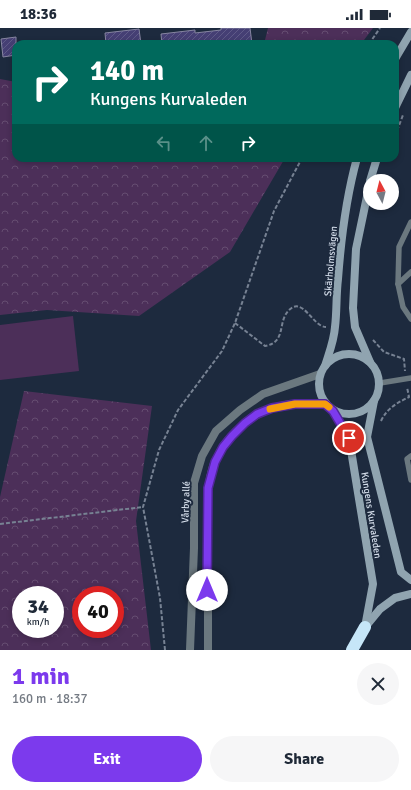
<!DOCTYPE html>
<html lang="en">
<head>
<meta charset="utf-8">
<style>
  body { margin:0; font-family:Signika,sans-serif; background:#f6f6f7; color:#1f2937; height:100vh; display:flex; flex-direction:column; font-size:15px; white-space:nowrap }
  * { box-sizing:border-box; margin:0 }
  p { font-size:13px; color:#747a83 }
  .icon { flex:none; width:22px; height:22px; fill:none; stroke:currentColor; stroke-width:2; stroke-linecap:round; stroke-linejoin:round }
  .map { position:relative; height:622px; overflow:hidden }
  .panel { display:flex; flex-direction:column; background:#fff; flex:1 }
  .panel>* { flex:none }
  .top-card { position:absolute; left:12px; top:12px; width:387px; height:122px; border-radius:12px; box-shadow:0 2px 6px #0003; background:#00695c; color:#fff; overflow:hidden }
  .needle { width:26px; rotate:353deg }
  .tools { position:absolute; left:363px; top:146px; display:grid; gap:8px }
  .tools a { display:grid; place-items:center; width:36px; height:36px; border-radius:50%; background:#fff; box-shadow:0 2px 6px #0003; font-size:20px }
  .speed { position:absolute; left:12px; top:558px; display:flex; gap:8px; font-size:20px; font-weight:700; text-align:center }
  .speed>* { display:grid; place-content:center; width:52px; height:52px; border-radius:50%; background:#fff; box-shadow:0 2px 6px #0003; line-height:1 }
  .speed small { font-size:10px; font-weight:400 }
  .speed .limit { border:6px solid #d22; background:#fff; color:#111 }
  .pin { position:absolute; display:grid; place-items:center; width:34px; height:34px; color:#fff; margin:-17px; border:2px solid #fff; border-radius:50%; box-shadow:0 1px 4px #0007 }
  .me { position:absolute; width:44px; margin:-22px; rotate:0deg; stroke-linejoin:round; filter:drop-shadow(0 0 3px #0008) }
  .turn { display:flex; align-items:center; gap:14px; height:84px; padding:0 12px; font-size:18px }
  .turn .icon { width:52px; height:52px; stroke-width:2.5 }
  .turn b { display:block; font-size:28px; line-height:34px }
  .lanes { display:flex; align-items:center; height:38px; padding:0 12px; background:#0003; justify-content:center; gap:20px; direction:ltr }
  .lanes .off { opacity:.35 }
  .round { display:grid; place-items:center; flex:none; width:42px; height:42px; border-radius:21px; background:#f6f6f7 }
  .summary { display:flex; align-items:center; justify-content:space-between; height:68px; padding:0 12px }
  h1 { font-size:24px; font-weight:700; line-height:30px; color:#7c3aed }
  .primary-button { display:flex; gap:8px; margin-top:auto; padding:8px 12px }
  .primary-button a { flex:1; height:46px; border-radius:24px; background:#7c3aed; color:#fff; font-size:16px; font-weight:700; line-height:46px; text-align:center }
  .primary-button a+a { background:#f6f6f7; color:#1f2937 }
  .status { display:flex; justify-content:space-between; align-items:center; height:28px; padding:0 20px; background:#fff; direction:ltr }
  .status svg { height:11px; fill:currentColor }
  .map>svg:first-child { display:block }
  .green { fill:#4c2f59 }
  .forest { fill:url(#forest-crowns); fill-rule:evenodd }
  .building { fill:url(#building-hatch); stroke:#8685a1 }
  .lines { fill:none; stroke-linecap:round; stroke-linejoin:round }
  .path { stroke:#778293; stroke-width:2; stroke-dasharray:4 2; stroke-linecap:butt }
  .service { stroke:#6b787f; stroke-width:5.5 }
  .tertiary { stroke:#6b787f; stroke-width:8 }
  .secondary { stroke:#90a4b0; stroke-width:8 }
  .motorway { stroke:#c6e6f8; stroke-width:12 }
  .route-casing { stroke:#51269a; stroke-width:10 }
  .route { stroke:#7c3aed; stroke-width:7 }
  .slow { stroke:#f59e0b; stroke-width:7 }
  .labels { text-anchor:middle; stroke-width:4; stroke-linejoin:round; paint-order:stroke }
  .street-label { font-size:10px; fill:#d5deeb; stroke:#1d2a3e }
</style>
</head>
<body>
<div class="status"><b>18:36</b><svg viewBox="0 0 49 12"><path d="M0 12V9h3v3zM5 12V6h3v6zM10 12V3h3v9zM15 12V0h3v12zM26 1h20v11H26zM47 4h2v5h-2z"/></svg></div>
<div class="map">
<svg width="411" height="622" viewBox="0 0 411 622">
  <defs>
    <pattern id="forest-crowns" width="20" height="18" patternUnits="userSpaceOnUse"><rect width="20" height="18" fill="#4c2f59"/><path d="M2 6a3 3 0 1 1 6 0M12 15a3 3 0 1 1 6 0" fill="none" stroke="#654d71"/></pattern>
    <pattern id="building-hatch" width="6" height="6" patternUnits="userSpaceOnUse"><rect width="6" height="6" fill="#453f74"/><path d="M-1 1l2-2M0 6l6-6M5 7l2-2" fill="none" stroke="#5f5a88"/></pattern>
  </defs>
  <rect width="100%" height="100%" fill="#1d2a3e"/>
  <polygon class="green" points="73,288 79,343 0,352 0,297"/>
  <g class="forest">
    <polygon points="268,0 373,0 361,16 264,16"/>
    <polygon points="0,51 16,54 16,130 285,130 230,224 139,288 47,282 0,287"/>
    <path d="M24,363L152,378L136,493L151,622H0V469ZM21,567H55V601H21ZM81,567H115V601H81Z"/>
  </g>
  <g class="building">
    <polygon points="221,0 250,0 252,16 162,16 161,6 195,2 195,5 221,2"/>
    <polygon points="139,1 141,16 106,16 105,5"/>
    <polygon points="16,9 16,27 3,29 1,11"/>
  </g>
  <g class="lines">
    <g class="path">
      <polyline points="369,16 380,0"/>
      <polyline points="395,108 403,87"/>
      <path d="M235,295L265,318C287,314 277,294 289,282C303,268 313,299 326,299"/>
      <polyline points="373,312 384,324 404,331 405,343"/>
      <path d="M381,393C387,380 397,375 409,369L407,359"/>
      <polyline points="0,496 143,479"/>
      <polyline points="165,622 160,570 143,479 159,422 178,382 222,323 235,295 274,183 302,130"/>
    </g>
    <g class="service">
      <polyline points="411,194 399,219 398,256 403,279 411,291"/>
      <polyline points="398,256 411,244"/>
      <polyline points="380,355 411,350"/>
      <polyline points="411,428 407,431 411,452"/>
    </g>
    <g class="tertiary">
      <polyline points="190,622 194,520 194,455 202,428 216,403 240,382 263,366 320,346"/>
      <path d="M208,622V460C210,451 211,442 215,433C228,405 254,382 285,377C298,375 312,376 325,376"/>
    </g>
    <g class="secondary">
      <polyline points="395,31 411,4"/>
      <polyline points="395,80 411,47"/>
      <polyline points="370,153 377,130"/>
      <polyline points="370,154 356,221 353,280 355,299 370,334"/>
      <circle cx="349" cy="356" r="30"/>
      <path d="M325,338C329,325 334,313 335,299C337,283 336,267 338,251C341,210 346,170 357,130"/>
      <polyline points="374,373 367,409 401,544 411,552"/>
      <polyline points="333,383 349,410 373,556 365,599"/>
      <polyline points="366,598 380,581 395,570 411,566"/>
    </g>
    <polyline class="motorway" points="352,622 365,599"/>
  </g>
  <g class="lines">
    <defs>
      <polyline id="route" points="207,562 208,460 215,434 223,419 232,408 245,395 257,386 272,380 295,376 325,376 333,383 349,410"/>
    </defs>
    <use href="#route" class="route-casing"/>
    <use href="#route" class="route"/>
    <polyline class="slow" points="270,381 295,376 325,376 329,379"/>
  </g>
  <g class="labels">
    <g class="street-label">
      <text transform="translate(330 233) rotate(-85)" y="4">Skärholmsvägen</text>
      <text transform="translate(185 474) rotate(-88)" y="4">Vårby allé</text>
      <text transform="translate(372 487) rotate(81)" y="4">Kungens Kurvaleden</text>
    </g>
  </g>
</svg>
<div class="tools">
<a><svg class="needle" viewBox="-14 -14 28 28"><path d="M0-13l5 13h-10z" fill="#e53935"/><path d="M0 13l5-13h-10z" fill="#747a83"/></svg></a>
</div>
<div class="speed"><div>34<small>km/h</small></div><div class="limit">40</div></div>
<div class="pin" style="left:349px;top:410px;background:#d93025"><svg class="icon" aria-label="arrive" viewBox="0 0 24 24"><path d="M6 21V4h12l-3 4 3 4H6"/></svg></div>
<svg class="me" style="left:207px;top:562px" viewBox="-20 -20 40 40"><circle r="19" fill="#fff"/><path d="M0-13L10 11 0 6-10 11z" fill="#7c3aed"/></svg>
<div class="top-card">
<div class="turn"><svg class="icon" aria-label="right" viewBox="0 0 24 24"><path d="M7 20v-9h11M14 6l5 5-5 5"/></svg><div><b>140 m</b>Kungens Kurvaleden</div></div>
<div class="lanes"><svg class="icon off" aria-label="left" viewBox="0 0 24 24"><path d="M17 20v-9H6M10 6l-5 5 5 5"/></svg><svg class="icon off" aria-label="ahead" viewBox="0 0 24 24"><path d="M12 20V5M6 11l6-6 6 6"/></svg><svg class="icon" aria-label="right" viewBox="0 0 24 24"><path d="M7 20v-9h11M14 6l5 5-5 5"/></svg></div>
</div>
</div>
<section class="panel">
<div class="summary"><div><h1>1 min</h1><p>160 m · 18:37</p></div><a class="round"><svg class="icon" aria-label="close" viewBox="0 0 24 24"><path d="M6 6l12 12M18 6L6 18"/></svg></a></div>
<div class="primary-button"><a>Exit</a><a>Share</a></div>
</section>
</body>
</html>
